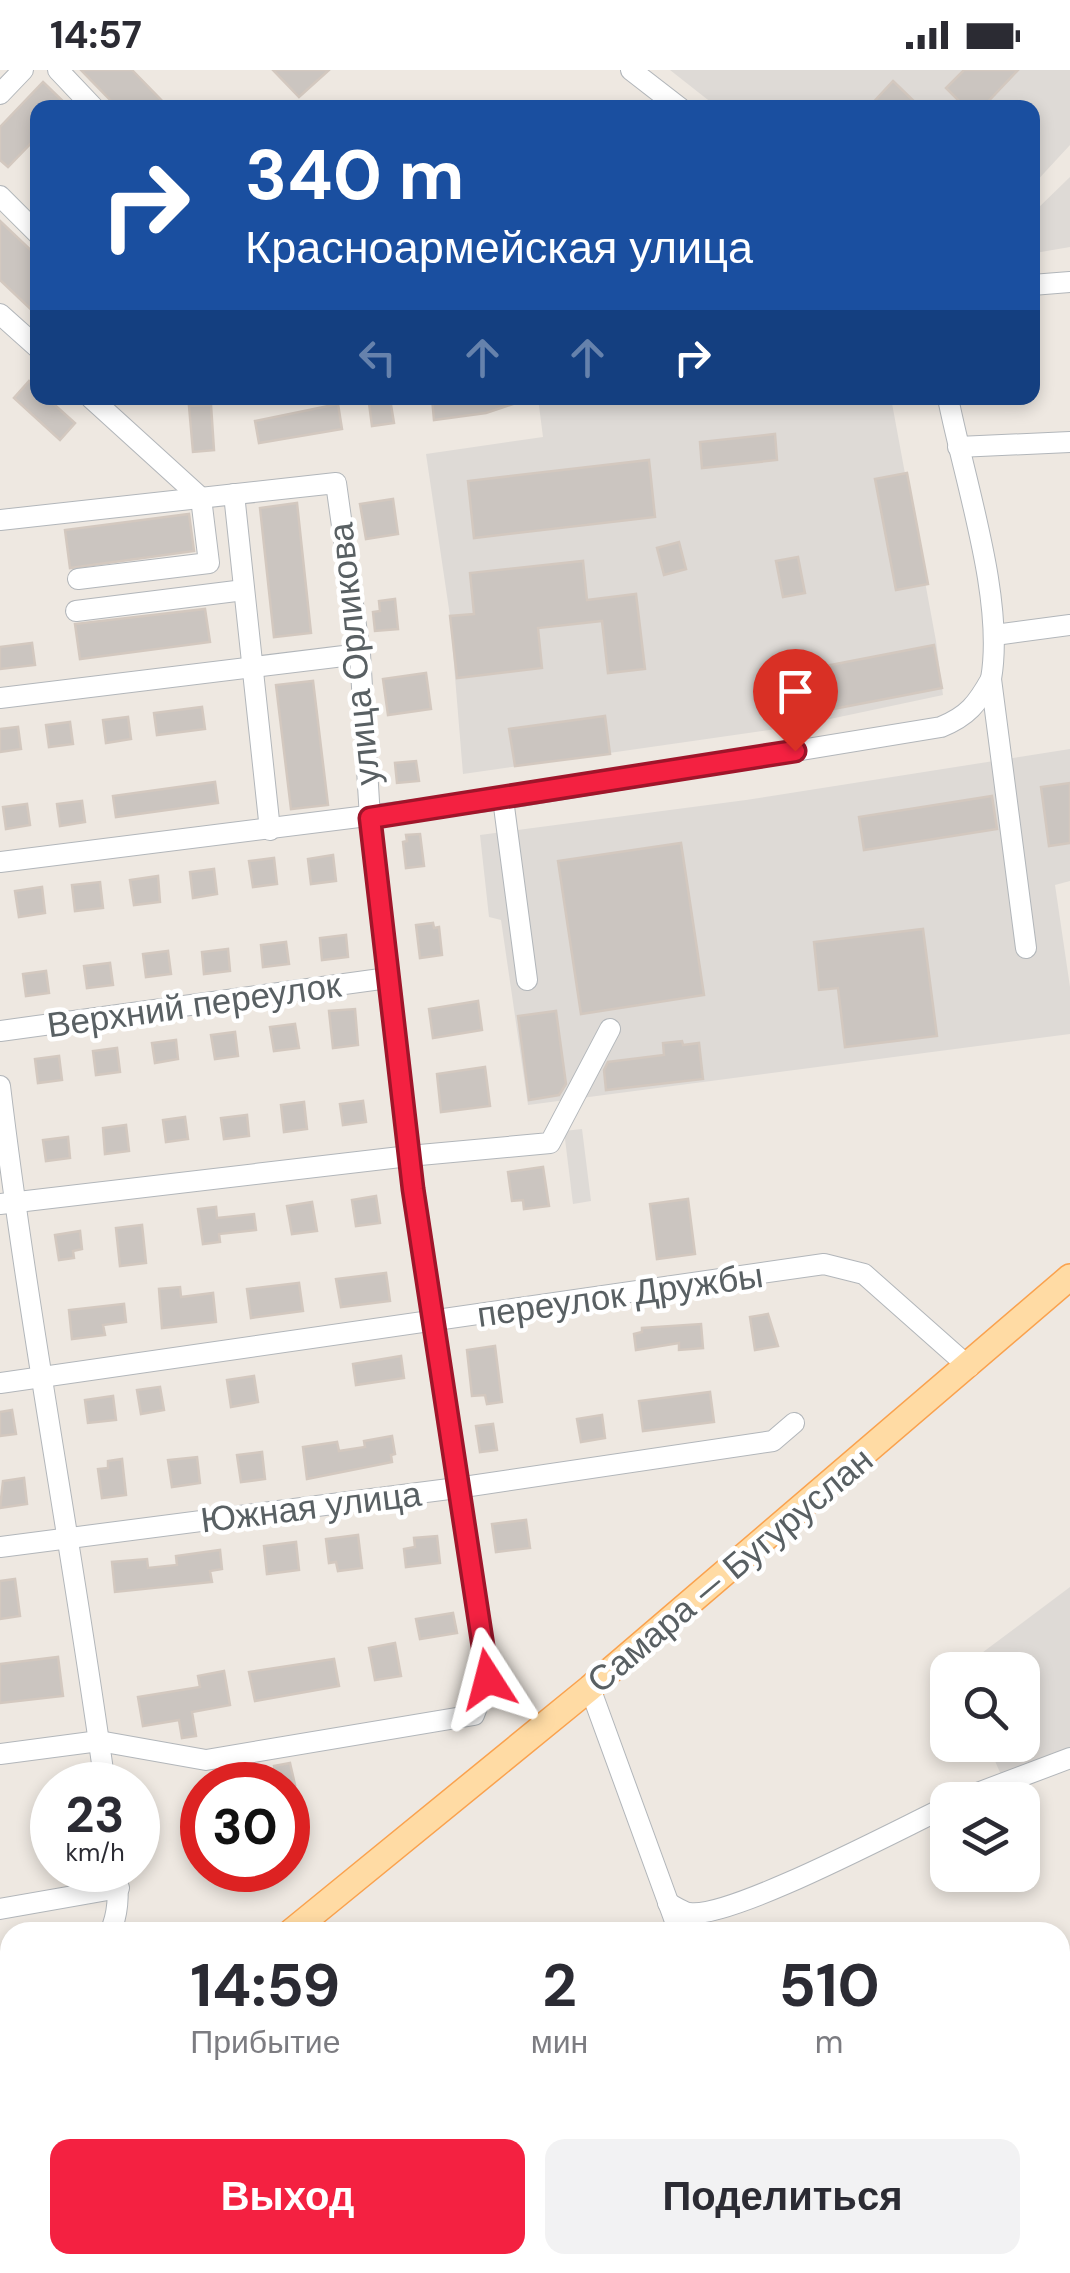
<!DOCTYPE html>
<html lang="ru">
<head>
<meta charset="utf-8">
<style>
  body { margin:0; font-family:"DM Sans",sans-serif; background:#f2f2f3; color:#2b2b33; height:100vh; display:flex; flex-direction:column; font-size:38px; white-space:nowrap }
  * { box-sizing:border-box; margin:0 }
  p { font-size:32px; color:#7c7c81 }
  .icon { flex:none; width:55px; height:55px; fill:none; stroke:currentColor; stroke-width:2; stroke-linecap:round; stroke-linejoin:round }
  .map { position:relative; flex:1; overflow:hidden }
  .panel { position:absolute; left:0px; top:1852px; width:1070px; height:352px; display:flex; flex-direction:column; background:#fff; border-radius:30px 30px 0 0; box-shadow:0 5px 15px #0003 }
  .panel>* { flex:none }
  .banner { position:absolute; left:30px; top:30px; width:1010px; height:305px; border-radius:20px; box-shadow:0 5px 15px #0003; background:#1a4fa0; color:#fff; overflow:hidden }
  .controls { position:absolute; left:930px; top:1582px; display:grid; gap:20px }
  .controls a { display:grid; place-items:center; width:110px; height:110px; border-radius:20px; background:#fff; box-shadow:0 5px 15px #0003; font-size:50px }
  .speed { position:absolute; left:30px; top:1692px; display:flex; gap:20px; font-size:50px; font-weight:700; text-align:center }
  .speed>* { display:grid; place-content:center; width:130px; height:130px; border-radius:50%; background:#fff; box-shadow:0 5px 15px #0003; line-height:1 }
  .speed small { font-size:25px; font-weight:400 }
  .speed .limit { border:15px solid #d22; background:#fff; color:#111 }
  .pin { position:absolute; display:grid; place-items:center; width:85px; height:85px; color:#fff; margin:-102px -42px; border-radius:50% 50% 50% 0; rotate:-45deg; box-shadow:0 0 10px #0007 }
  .pin .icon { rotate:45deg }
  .me { position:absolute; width:110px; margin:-55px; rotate:351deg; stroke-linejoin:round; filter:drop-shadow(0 0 8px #0008) }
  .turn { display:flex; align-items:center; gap:35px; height:210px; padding:0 50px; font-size:45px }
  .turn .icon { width:130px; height:130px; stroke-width:2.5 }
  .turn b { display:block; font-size:70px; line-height:85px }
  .lanes { display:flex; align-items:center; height:95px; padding:0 50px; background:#0003; justify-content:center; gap:50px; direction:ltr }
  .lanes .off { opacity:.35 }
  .eta { display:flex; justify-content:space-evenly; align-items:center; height:170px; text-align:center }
  .eta b { font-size:60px; font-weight:700; line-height:70px }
  .action { display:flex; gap:20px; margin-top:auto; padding:20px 50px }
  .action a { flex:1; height:115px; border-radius:20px; background:#f42141; color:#fff; font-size:40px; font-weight:700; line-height:115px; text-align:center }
  .action a+a { background:#f2f2f3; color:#2b2b33 }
  .status { display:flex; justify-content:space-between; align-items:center; height:70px; padding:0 50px; background:#fff; direction:ltr }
  .status svg { height:28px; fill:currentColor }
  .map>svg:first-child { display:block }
  .industrial { fill:#dedad6 }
  .building { fill:#cbc5c0; stroke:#d3c8bf; stroke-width:2.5 }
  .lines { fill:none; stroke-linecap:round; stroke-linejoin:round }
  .minor-casing { stroke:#b2b6ba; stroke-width:22 }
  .major-casing { stroke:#faa24e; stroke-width:28 }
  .minor { stroke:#fff; stroke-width:20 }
  .major { stroke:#ffdba4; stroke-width:25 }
  .route-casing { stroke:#9f152a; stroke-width:25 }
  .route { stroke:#f42141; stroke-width:18 }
  .labels { text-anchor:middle; stroke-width:9; stroke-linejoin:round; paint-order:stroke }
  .street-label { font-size:35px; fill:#596063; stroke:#fff }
</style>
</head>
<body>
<div class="status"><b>14:57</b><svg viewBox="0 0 49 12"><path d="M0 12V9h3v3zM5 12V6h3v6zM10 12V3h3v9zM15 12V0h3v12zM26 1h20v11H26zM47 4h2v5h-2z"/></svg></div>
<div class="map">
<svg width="1070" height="2203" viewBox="0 0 1070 2203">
  <rect width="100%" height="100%" fill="#eee8e1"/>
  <g class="industrial">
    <polygon points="670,0 1070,0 1070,75 1033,115 1032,38 717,37"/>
    <polygon points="1070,107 1070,177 1035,183 1033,143"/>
    <polygon points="538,328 891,328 936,571 943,625 797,656 463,704 450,546 426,384 543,367"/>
    <polygon points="1070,679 1070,811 1055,815 1070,917 1070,964 528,1035 501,850 489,847 480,765 746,730"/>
    <polygon points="582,1059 591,1131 573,1134 564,1061"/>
    <polygon points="1070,1517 1070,1678 1002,1707 988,1675 1022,1675 1022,1600 959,1600"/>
    <polygon points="242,2195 338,2195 341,2203 224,2203"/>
  </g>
  <g class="building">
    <polygon points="81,0 132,0 169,38 118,38"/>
    <polygon points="273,0 329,0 299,27"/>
    <polygon points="964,0 1018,0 982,38 966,38 946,18"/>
    <polygon points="893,11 921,38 868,38"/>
    <polygon points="43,12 70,38 38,38 38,66 8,97 0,90 0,57"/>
    <polygon points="0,151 38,187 38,246 0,210"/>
    <polygon points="29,311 38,319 38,328 47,328 75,353 60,370 14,328"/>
    <polygon points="432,328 524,328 525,330 486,343 434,350"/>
    <polygon points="390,329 394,353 372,356 369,333"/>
    <polygon points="338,334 342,359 259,373 255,351"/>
    <polygon points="211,335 214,380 193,382 189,336"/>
    <polygon points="775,364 777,390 702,398 700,372"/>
    <polygon points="649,390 655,447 474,468 468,411"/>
    <polygon points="907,403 928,514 896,520 875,409"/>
    <polygon points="393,429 398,464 366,469 360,434"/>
    <polygon points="297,433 311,563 274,567 260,438"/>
    <polygon points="189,444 194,481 70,498 65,460"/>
    <polygon points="679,472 686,499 664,505 657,478"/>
    <polygon points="798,487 805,523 783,527 776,491"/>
    <polygon points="583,491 587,530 636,524 645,599 608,603 602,551 538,558 542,598 457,608 450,546 474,544 470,503"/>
    <polygon points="395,529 398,559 375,561 373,542 380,541 379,531"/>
    <polygon points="205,539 210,572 80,589 75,554"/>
    <polygon points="32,573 35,595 0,599 0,577"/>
    <polygon points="934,575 942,618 823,641 815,598"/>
    <polygon points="426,603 431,639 388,645 383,609"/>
    <polygon points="313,611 328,735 291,739 276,615"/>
    <polygon points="202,637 205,659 157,665 154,643"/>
    <polygon points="605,646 610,684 515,696 509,659"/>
    <polygon points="128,647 131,669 106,673 103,650"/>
    <polygon points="70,652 73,674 49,677 46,655"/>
    <polygon points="18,657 21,679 0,682 0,659"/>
    <polygon points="416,691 419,711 397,713 395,693"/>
    <polygon points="215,712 218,733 116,747 113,726"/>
    <polygon points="1070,713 1070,773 1049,776 1041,717"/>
    <polygon points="992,726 997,759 864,780 859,747"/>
    <polygon points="82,731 85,752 60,756 57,734"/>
    <polygon points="27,734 30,755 6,759 3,737"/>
    <polygon points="420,764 424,796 406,798 403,772 407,771 406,765"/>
    <polygon points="681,773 704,925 581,944 558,791"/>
    <polygon points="333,785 336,811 311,814 308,789"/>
    <polygon points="274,788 277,814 253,817 249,791"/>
    <polygon points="214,799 217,824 193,828 190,802"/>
    <polygon points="158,806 160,832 134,835 130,810"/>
    <polygon points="100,812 103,838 75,841 72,815"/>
    <polygon points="42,817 45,843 19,847 15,821"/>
    <polygon points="433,853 434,858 439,857 442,885 420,888 416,855"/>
    <polygon points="923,859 937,966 845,977 838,918 819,920 814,872"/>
    <polygon points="346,865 348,887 322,890 320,868"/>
    <polygon points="286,872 289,894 263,897 261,875"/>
    <polygon points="228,879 230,901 204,904 202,882"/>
    <polygon points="168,881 171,904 146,907 143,884"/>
    <polygon points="110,893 113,915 87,918 84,896"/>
    <polygon points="46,901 49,923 26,926 23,904"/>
    <polygon points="478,931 482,960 433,968 429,939"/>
    <polygon points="355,939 358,975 333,978 329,941"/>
    <polygon points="556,941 566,1014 559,1025 529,1030 518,946"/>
    <polygon points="295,954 299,978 274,981 270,957"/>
    <polygon points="235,962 238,986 215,989 211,965"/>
    <polygon points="176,970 178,989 155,993 152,973"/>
    <polygon points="682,971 683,975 699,973 703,1009 606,1020 604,1000 608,992 664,985 663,973"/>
    <polygon points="117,978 120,1002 96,1005 93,981"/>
    <polygon points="59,986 62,1010 38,1013 35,989"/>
    <polygon points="485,997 490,1036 441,1042 437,1004"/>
    <polygon points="363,1031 366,1052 343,1055 340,1034"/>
    <polygon points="304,1032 307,1059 284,1062 281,1035"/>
    <polygon points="247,1045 249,1066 224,1069 221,1048"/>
    <polygon points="185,1047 188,1069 166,1072 163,1050"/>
    <polygon points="126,1055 129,1081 105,1084 103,1058"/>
    <polygon points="68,1067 70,1088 46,1091 43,1070"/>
    <polygon points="543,1097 549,1136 524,1139 523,1130 512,1131 508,1102"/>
    <polygon points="376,1126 380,1153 356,1156 352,1130"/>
    <polygon points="688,1129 695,1184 657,1189 650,1134"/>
    <polygon points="312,1132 317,1161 292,1164 287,1136"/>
    <polygon points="216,1137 217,1148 254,1144 256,1160 219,1164 220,1172 203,1174 198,1139"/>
    <polygon points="142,1155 146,1193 120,1196 116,1158"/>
    <polygon points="80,1161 82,1179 73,1181 74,1188 59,1190 55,1165"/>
    <polygon points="386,1203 390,1231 341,1237 336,1209"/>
    <polygon points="299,1213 303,1241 251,1248 247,1219"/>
    <polygon points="180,1217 181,1227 213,1223 216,1252 162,1258 159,1219"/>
    <polygon points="124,1234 126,1252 103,1255 105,1265 72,1269 69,1240"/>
    <polygon points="768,1244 778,1276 755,1280 750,1247"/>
    <polygon points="701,1254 703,1278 679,1280 679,1273 636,1280 634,1264 642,1262 642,1258"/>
    <polygon points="495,1276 502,1332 487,1334 485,1325 472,1326 467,1280"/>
    <polygon points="401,1286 404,1308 356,1315 353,1294"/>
    <polygon points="254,1306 258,1332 231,1337 227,1310"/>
    <polygon points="160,1317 164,1340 141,1344 137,1320"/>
    <polygon points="710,1322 714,1352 643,1361 639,1331"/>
    <polygon points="113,1326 116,1350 88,1353 85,1330"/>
    <polygon points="12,1340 16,1364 0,1366 0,1342"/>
    <polygon points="602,1345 605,1368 581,1372 577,1349"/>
    <polygon points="493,1354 497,1380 480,1382 476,1356"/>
    <polygon points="392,1366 395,1384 391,1385 392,1392 307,1409 303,1377 337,1372 339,1381 365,1377 364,1371"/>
    <polygon points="262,1382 265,1409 241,1412 237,1385"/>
    <polygon points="197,1387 200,1413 172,1417 168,1390"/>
    <polygon points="122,1389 126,1425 102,1428 98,1399 108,1398 108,1391"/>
    <polygon points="24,1408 27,1434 0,1438 3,1411"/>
    <polygon points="526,1450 530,1478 496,1482 492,1454"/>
    <polygon points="358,1465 362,1498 338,1501 336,1492 329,1493 326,1469"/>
    <polygon points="437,1466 440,1493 406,1497 404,1479 415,1477 414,1468"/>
    <polygon points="296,1472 299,1500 267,1504 264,1476"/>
    <polygon points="220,1480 222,1499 210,1501 212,1512 115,1522 112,1492 147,1489 148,1498 177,1495 176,1486"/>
    <polygon points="15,1509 20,1546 0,1549 0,1511"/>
    <polygon points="453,1543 457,1563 420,1569 416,1549"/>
    <polygon points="395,1573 401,1606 375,1610 369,1578"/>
    <polygon points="58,1587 63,1626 0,1633 0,1594"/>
    <polygon points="334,1589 339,1616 255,1631 249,1602"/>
    <polygon points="224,1601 230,1635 192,1642 196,1666 182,1668 179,1650 143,1656 138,1627 200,1617 198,1606"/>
    <polygon points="290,1693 295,1715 278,1715 274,1696"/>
  </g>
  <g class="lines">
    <defs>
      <g id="minor">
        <polyline points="58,0 94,38"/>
        <polyline points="631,0 680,38"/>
        <polyline points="0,24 23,0"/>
        <polyline points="0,126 38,164"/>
        <polyline points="1032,215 1070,212"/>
        <polyline points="0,244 38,278"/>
        <path d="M948,328C964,409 1005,530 991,609L1026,878"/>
        <polyline points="958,377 1070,372"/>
        <polyline points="234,424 270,760"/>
        <polyline points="0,450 336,413 360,584 370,748 409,1086 488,1609 474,1645 206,1690 99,1671 0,1684"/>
        <polyline points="78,509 209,493 201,428 91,328"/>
        <polyline points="76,541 244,520"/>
        <polyline points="995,565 1070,555"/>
        <polyline points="0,628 360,584"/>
        <polyline points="503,729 527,910"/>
        <path d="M0,792L503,729L941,657C968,646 977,634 991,609"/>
        <polyline points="0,961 388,908"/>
        <path d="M0,1016C28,1250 73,1481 105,1715"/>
        <polyline points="0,1134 409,1086 550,1073 610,959"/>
        <polyline points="0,1313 824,1194 864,1204 969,1297"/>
        <polyline points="0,1477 457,1418 773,1371 794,1353"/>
        <polyline points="590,1618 679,1862"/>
        <polyline points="959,1730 1070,1688"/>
        <path d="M668,1833C674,1836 683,1842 689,1843C731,1849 901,1758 948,1736"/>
        <polyline points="0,1839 119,1818"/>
        <path d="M110,1862C119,1843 119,1821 116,1800"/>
        <polyline points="0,1974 10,1966"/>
        <polyline points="62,2195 65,2203"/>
        <polyline points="383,2203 385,2195"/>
      </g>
      <g id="major">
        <polyline points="291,1862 590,1618 1070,1207"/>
        <polyline points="0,2071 10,2066"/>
      </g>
    </defs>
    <use href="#minor" class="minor-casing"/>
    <use href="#major" class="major-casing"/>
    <use href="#minor" class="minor"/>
    <use href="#major" class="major"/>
  </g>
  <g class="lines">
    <defs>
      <polyline id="route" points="488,1609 413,1119 370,748 795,681"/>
    </defs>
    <use href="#route" class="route-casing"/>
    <use href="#route" class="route"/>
  </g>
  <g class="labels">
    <g class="street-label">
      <text transform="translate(354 584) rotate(-96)" y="12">улица Орликова</text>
      <text transform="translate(194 935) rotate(-8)" y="12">Верхний переулок</text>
      <text transform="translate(620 1225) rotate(-8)" y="12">переулок Дружбы</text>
      <text transform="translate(311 1437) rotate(-7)" y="12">Южная улица</text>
      <text transform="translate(730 1500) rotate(-40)" y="12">Самара — Бугуруслан</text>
    </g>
  </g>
</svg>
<div class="controls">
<a><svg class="icon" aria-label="search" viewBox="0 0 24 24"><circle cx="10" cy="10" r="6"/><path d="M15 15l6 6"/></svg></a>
<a><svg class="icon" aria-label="layers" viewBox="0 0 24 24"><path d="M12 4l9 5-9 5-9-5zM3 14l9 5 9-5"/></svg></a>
</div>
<div class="speed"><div>23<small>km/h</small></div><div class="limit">30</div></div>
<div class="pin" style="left:795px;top:681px;background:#d93025"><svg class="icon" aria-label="arrive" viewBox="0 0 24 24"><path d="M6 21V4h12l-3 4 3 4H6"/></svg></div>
<svg class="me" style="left:488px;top:1609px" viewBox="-20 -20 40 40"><path d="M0-17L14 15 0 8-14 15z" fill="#f42141" stroke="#fff" stroke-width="4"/></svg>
<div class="banner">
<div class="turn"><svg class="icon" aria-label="right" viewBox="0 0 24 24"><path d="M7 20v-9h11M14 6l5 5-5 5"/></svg><div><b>340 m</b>Красноармейская улица</div></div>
<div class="lanes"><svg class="icon off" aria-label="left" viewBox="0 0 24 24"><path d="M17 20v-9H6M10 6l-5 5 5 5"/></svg><svg class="icon off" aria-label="ahead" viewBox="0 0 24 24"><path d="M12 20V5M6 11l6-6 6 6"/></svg><svg class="icon off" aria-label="ahead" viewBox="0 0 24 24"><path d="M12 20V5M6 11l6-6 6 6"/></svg><svg class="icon" aria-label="right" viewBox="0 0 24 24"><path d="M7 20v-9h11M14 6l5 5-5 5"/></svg></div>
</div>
<section class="panel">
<div class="eta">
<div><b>14:59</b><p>Прибытие</p></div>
<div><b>2</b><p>мин</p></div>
<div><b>510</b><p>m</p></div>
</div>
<div class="action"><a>Выход</a><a>Поделиться</a></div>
</section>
</div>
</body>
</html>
